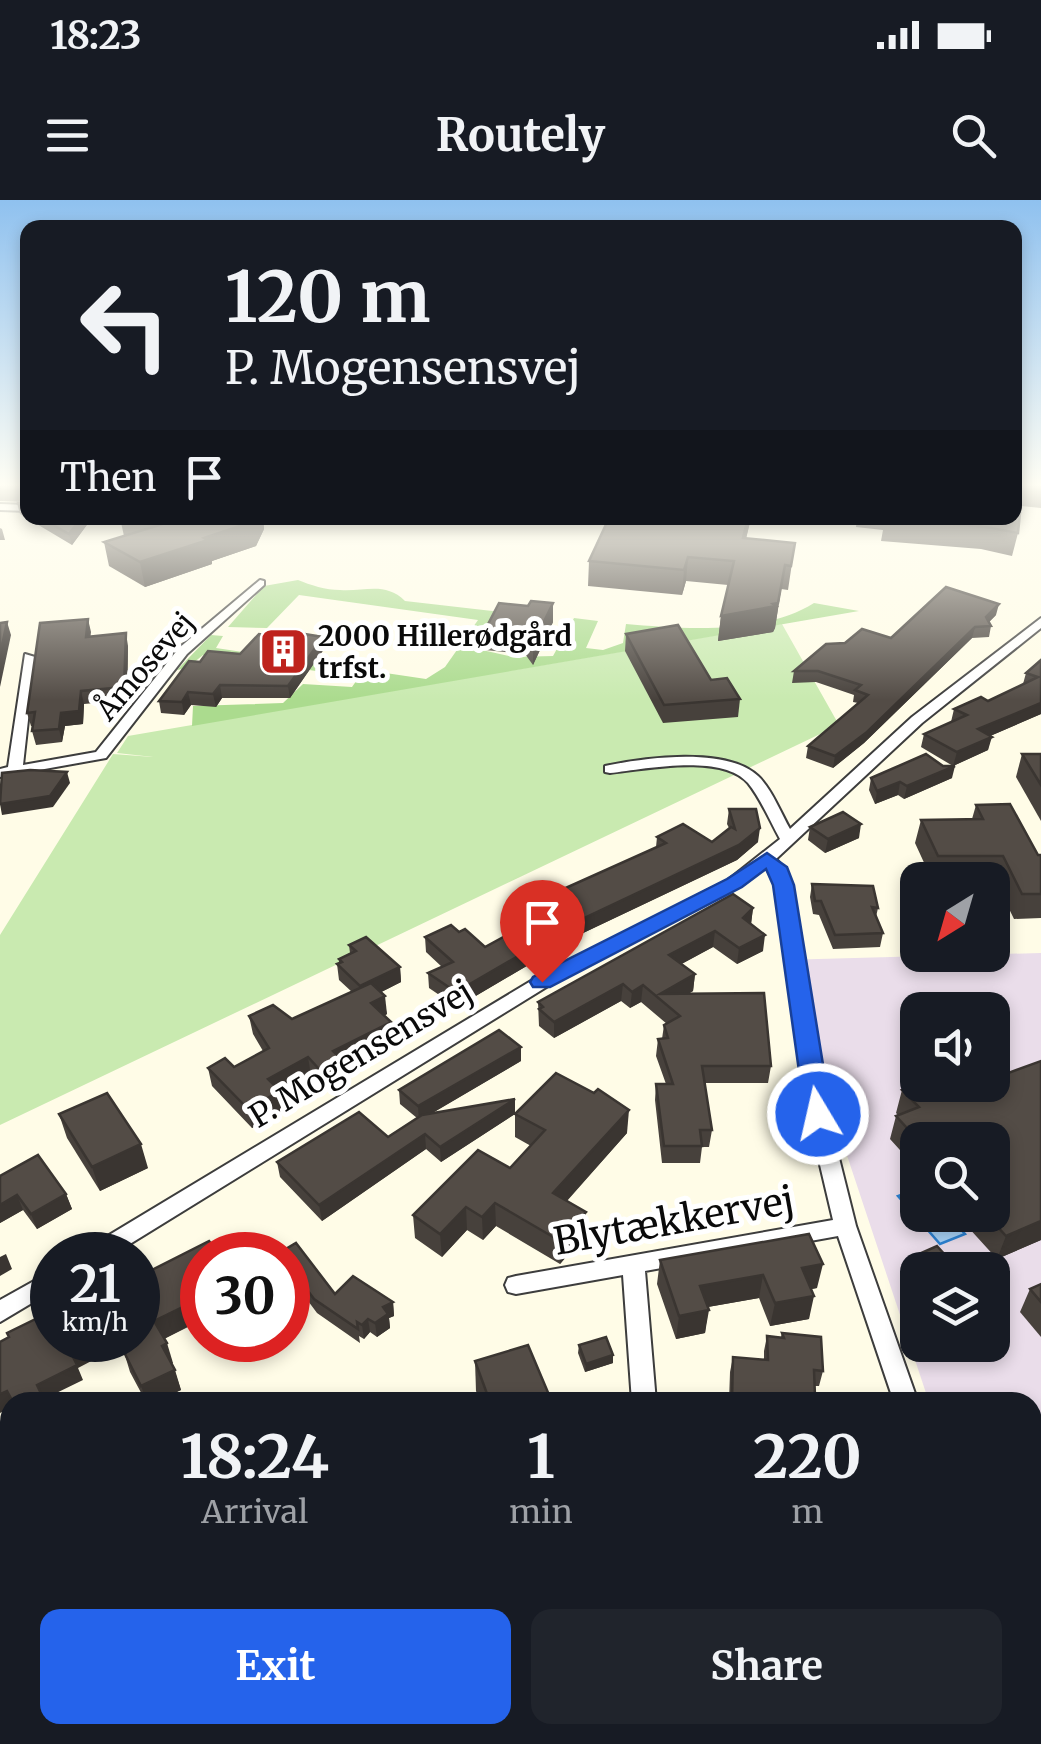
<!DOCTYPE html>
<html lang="en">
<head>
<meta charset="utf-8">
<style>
  body { margin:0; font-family:Merriweather,serif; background:#20242c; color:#f1f3f6; height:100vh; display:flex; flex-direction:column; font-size:38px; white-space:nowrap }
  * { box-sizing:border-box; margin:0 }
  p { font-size:32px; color:#9ea1a6 }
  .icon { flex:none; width:55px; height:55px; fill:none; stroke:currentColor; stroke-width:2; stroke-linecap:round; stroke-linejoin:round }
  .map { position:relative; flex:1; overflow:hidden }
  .details { position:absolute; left:0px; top:1192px; width:1042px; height:352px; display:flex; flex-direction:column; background:#171b24; border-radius:30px 30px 0 0; box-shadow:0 5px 15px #0003 }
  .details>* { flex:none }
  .banner { position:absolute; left:20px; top:20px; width:1002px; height:305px; border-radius:20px; box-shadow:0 5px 15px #0003; background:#171b24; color:#f1f3f6; overflow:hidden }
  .needle { width:65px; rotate:217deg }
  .buttons { position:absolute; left:900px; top:662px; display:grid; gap:20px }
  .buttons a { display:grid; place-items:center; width:110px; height:110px; border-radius:20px; background:#171b24; box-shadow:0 5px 15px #0003; font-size:50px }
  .speed { position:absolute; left:30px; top:1032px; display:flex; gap:20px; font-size:50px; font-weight:700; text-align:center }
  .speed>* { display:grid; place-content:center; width:130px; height:130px; border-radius:50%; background:#171b24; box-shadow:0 5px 15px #0003; line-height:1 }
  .speed small { font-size:25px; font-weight:400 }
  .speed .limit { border:15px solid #d22; background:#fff; color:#111 }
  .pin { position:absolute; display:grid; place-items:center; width:85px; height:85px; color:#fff; margin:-102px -42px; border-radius:50% 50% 50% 0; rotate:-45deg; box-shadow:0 0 10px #0007 }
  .pin .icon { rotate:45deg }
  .me { position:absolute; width:110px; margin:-55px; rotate:351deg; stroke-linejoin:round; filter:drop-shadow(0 0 8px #0008) }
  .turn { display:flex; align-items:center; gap:35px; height:210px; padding:0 40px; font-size:45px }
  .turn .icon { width:130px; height:130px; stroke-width:2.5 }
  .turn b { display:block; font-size:70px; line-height:85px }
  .then { display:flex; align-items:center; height:95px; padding:0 40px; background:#0003; gap:20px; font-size:38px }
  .eta { display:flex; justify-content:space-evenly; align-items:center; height:170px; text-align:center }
  .eta b { font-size:60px; font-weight:700; line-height:70px }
  .primary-button { display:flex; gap:20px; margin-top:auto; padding:20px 40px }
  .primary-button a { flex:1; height:115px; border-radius:20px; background:#2563eb; color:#fff; font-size:40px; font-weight:700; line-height:115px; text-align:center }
  .primary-button a+a { background:#20242c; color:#f1f3f6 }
  .status { display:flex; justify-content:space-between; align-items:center; height:70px; padding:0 50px; background:#171b24; direction:ltr }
  .status svg { height:28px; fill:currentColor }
  header { display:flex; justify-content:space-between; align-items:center; height:130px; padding:0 40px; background:#171b24; font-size:45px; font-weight:700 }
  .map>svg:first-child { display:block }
  .industrial { fill:#eaddea; fill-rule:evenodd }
  .green { fill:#c9eab0 }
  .forest { fill:#abdb8e }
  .water { fill:#a9d4f9; stroke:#2d83d3; stroke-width:2.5 }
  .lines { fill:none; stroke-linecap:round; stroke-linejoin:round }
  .minor-casing { stroke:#3d3d3d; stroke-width:4 }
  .minor { fill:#fff; fill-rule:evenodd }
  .wall { fill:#47413c }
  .shaded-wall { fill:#3a3531 }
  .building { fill:#534c46; stroke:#3a3531; stroke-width:2.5 }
  .route { fill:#2563eb; stroke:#184099; stroke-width:2.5 }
  .labels { text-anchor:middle; stroke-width:10; stroke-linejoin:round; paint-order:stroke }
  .far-poi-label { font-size:28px; font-weight:bold; fill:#0a0a0a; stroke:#fff; text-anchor:start }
  .far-street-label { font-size:28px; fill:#0a0a0a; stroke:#fff }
  .street-label { font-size:32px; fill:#0a0a0a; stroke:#fff }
  .near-street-label { font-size:38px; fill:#0a0a0a; stroke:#fff }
</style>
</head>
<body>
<div class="status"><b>18:23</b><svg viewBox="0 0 49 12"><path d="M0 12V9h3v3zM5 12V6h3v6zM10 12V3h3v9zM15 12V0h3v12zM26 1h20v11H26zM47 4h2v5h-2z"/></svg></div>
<header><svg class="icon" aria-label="menu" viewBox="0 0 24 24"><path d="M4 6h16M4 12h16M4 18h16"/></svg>Routely<svg class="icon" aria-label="search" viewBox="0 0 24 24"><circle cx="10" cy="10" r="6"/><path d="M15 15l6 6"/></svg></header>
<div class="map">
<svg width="1041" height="1544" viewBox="0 0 1041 1544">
  <rect width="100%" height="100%" fill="#fffce7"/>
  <path class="industrial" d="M1041,753V1333L1033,1339L1032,1202H929L782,760ZM918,810H992V885H918ZM918,940H992V1015H918ZM918,1070H992V1145H918Z"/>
  <polygon class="green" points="782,424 839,525 0,925 0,735 113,554 153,557 117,553 128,536"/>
  <path class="forest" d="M298,380C310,385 326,390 340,390C364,392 385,381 405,401L501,412L494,434L482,450L514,457L553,456L574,418L598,421L586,448L603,450L623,443L626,424C684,429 763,435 814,403L859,411L192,526L193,506L283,503L303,484L352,487L359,477L203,455L187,468L177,470L211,435L223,436L216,448L426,479L445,467L478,420L299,395L267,428L228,427L264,386Z"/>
  <polygon class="water" points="917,989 918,1015 948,1015 965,1034 940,1044 898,996"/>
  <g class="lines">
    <defs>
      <g id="minor">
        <polygon points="0,304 28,305 28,311 0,310"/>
        <polygon points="260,380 264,381 264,385 187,454 106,558 0,577 0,569 8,567 25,454 35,457 23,565 96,552 179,448"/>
        <path d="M1041,418V428L922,523L776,659L787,671L792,685L828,914L856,1026L918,1202H894L838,1036L645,1071L656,1202H632L623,1075L516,1094L508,1092L505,1085L508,1078L516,1076L833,1020L808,914L776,685L766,667L740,686L548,786L112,1055H83L86,1049L536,778L728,680L780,639C770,621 761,599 748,583C722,553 645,569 610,573L605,572V566C643,558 726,546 758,576C771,588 781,613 790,629L912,517Z"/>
        <polygon points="52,1071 52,1091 0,1122 0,1100"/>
        <polygon points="1041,1285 1041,1311 1032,1314 1032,1288"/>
        <polygon points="523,1535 563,1535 559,1544 519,1544"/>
        <polygon points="661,1535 697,1535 693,1544 657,1544"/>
      </g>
    </defs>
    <use href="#minor" class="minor-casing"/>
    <use href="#minor" class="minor"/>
  </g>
  <g class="wall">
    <polygon points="0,284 28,284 28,302 0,301"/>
    <polygon points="1015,284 1041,284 1041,308 1021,306 1018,333 1012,356 981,349 881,341 883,330 856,327 857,318 1015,318"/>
    <polygon points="17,303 28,303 28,318 92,318 72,345 20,314"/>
    <polygon points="120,318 263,318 264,329 256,346 212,361 212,364 145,387 109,366 104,342 124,336"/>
    <polygon points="609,318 751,318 746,339 795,343 788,390 781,389 775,428 773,432 718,441 721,416 728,385 686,381 682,395 588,386 589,361"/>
    <polygon points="0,328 2,329 5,340 0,340"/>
    <polygon points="553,403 553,422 533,465 525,454 485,450 485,430 528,406"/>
    <polygon points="996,415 989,422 991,426 989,437 972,438 864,543 833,568 806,558 808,546 858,503 853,502 854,495 816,482 792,483 794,471 845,443 891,438"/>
    <polygon points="88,419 90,436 128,446 127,500 84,504 83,524 65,526 62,542 36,545 32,531 33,526 31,526 27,513"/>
    <polygon points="626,434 711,480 740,499 738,517 663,523 625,451"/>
    <polygon points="324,449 290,498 222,498 216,507 191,505 184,515 161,513 159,501 200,462 240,454"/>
    <polygon points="1041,460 1041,514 990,536 988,550 953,566 921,547 924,534 951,522 954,509 988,501 1023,484 1026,473"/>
    <polygon points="1022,554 1041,554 1041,621 1016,577"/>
    <polygon points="871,578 952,578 904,599 898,595 875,604 869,590"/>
    <polygon points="976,605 1038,655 1041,655 1041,718 1014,719 995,680 932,680 915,643 921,620 972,619"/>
    <polygon points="729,609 758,642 737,660 581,734 457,807 429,788 428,773 442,767 426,752 425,737 459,732 485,747 543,716 537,710 537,696 559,691 656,647 657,637 712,642 729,628 727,624"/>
    <polygon points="810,627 859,638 825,653 808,640"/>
    <polygon points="916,683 918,683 918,706 914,701"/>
    <polygon points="812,684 878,708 876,717 883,733 880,747 833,749 819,715 813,714 810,697"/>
    <polygon points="753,708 751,724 763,751 737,764 713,747 681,764 695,774 693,791 688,794 771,866 768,883 704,883 712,930 709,947 702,947 700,963 662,963 655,900 656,884 666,884 656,856 658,839 662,839 664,825 667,824 641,802 630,808 621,801 554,838 539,826 538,802"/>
    <polygon points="349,745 400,767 401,782 381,792 387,814 384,816 391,822 392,840 342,866 343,877 322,888 311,876 280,892 283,910 252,928 212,886 208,868 234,867 263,851 253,834 249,816 292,819 352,792 339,780 337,764 339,763 339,759 350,753"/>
    <polygon points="521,861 432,913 515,899 515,914 627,933 567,1001 586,1012 585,1035 560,1064 496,1026 483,1040 467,1030 442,1057 415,1038 413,1015 510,968 531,946 515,937 515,914 441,962 426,949 322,1021 280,977 277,962 388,937 417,918 400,904 399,890"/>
    <polygon points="902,890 1041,1040 997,1059 957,1015 992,1015 918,940 918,970 890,939 896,916 898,915 896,913"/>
    <polygon points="59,914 148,968 100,991 67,938"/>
    <polygon points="0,976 66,994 72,1009 37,1029 23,1010 0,1023"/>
    <polygon points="809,1034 817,1088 811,1089 809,1119 770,1126 759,1098 708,1107 705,1133 676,1139 657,1084 660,1060"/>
    <polygon points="296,1043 335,1094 353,1076 393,1102 394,1116 389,1118 390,1128 377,1137 370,1132 364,1139 359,1136 360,1143 317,1113 288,1074 288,1055 280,1055 279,1053"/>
    <polygon points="919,1054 957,1068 956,1070 923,1070 916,1062"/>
    <polygon points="202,1055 202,1120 164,1139 181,1190 155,1202 146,1202 130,1172 124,1152 134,1147 131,1140 138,1140"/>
    <polygon points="1041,1084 1041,1137 1020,1112 1030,1089"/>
    <polygon points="782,1133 823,1171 819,1186 815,1186 813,1202 729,1202 730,1172 733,1157 764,1160 764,1151 767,1136 781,1137"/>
    <polygon points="579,1145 613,1155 613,1163 585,1172 578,1153"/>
    <polygon points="475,1161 552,1202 480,1202 476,1191"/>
    <polygon points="1041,1374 1041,1436 1036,1439 1041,1444 1041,1529 1036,1533 1032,1529 1032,1379"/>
    <polygon points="788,1535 932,1535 925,1539 923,1544 898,1544 894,1539 886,1544 781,1544 783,1538"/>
  </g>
  <g class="shaded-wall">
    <polygon points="81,318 92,318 72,345 69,334"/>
    <polygon points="255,318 263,318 264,329 256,346 212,361 212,364 145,387 140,362"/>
    <polygon points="748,318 751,318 740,362 743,338"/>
    <polygon points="688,357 686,381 682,395 684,370"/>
    <polygon points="785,365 775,428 773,432 718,441 721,416"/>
    <polygon points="553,403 553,422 533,465 533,444"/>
    <polygon points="999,404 996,415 983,428 986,417"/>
    <polygon points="88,419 91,432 89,450 86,437"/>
    <polygon points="7,422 11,435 0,487 0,455"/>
    <polygon points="975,427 972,438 864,543 833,568 835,556"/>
    <polygon points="126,433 128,446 127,500 124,487"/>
    <polygon points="323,437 324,449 290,498 288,486"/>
    <polygon points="220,485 222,498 216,507 213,494"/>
    <polygon points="81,491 84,504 83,524 65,526 62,542 59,529 61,513"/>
    <polygon points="188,492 191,505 184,515 182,502"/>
    <polygon points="1041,503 1041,514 974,543 978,529"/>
    <polygon points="992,537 988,550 953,566 957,552"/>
    <polygon points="955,566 952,578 904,599 907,586"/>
    <polygon points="67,572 70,583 53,607 2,615 0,604"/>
    <polygon points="900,582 898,595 875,604 877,591"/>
    <polygon points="861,624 859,638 825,653 828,639"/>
    <polygon points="760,628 758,642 737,660 581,734 457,807 456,792 582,719"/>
    <polygon points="753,708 751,724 743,718"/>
    <polygon points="715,731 713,747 667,772 669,755"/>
    <polygon points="765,735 763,751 737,764 739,748"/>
    <polygon points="400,767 401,782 362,802 360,786"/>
    <polygon points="695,774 693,791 667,806 660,794"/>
    <polygon points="623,784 621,801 554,838 554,822"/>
    <polygon points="643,785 641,802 630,808 632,792"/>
    <polygon points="385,796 387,814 373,821 371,803"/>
    <polygon points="391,822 392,840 342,866 343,877 322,888 320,870 333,851"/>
    <polygon points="521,847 521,861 419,921 418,906"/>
    <polygon points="308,857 311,876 280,892 283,910 252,928 248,909 268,879"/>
    <polygon points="515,899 515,914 441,962 440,947"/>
    <polygon points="629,910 627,933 553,1016 553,993"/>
    <polygon points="425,934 426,949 322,1021 319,1005"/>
    <polygon points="141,944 148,968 100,991 92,967"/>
    <polygon points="66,994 72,1009 37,1029 31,1014"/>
    <polygon points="17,995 23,1010 0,1023 0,1005"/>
    <polygon points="495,1003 496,1026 483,1040 482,1017"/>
    <polygon points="466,1007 467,1030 442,1057 440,1034"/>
    <polygon points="586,1012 585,1035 560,1064 560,1041"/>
    <polygon points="1041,1021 1041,1040 997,1059 1006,1036"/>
    <polygon points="6,1054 12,1069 0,1076 0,1057"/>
    <polygon points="823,1064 817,1088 796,1092 802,1068"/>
    <polygon points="763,1075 759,1098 696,1109 700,1086"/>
    <polygon points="814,1096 809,1119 770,1126 775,1103"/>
    <polygon points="197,1100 202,1119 160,1141 154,1121"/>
    <polygon points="393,1102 394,1116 389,1118 390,1128 377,1137 375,1123 383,1107"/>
    <polygon points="709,1110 705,1133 676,1139 679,1116"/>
    <polygon points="368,1119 370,1132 364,1139 362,1125"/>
    <polygon points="94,1142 99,1157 78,1168 83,1180 44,1199 37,1185 71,1153"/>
    <polygon points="167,1143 173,1163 168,1165 162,1146"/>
    <polygon points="613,1155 613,1163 585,1172 586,1164"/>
    <polygon points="175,1170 181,1190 155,1202 147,1202 141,1186"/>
    <polygon points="7,1191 13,1202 10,1202 10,1208 0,1213 0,1194"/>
    <polygon points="1041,1428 1041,1436 1032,1442 1032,1434"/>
    <rect x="33" y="1535" width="15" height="9"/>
    <polygon points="208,1535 256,1535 229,1544 212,1544"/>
    <polygon points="293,1535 360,1535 333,1544 280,1544 279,1540"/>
    <polygon points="886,1535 896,1535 894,1539 886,1544 871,1544"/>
    <polygon points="923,1535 932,1535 925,1539 923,1544 914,1544"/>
  </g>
  <g class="building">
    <rect x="0" y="284" width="28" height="7"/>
    <polygon points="1015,284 1023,284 1018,333 986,327 885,318 1015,318"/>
    <polygon points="17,303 28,303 28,309"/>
    <polygon points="41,318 81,318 69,334"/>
    <polygon points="182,318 255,318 252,322 204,338 208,340 140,362 104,342"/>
    <polygon points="609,318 748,318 743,338 795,343 791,366 785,365 778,403 773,404 776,406 721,416 734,361 688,357 684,370 589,361"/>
    <polygon points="946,387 999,404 986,417 991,426 975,427 867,532 835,556 808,546 868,495 855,490 861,485 818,471 794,471 826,444 845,443 862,429 891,438"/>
    <polygon points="531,401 553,403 533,444 525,434 485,430 499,403 528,406"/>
    <polygon points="88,419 86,437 126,433 124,487 81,491 79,511 61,513 59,529 32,531 35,512 27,513 40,423"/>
    <polygon points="7,422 0,455 0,423"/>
    <polygon points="678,425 711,480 727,478 740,499 664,505 626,434"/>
    <polygon points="286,431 323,437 288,486 220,485 213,494 188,492 182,502 159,501 189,461 200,462 208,451 240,454 259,434 281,437"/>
    <polygon points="1041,460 1041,503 978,529 992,537 957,552 924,534 967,515 954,509 981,497 988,501 1038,477 1026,473"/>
    <polygon points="926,554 943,566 955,566 907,586 900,582 877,591 871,578"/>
    <polygon points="1022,554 1041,554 1041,585"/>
    <polygon points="30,570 67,572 50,596 0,604 2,573"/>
    <polygon points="1010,604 1038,655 1041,655 1041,694 1022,694 1003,656 938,656 921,620 983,619 976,605"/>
    <polygon points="729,609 756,609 760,628 739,645 582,719 456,792 428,773 453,762 425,737 451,725 459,732 465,729 485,747 555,709 537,696 554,687 559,691 666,643 657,637 683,624 712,642 731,627 735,629"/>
    <polygon points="843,612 861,624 828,639 810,627"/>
    <polygon points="812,684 873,686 878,708 872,707 883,733 835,735 821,701 815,701"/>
    <polygon points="733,694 753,708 743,718 765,735 739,748 715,731 669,755 695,774 660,794 764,793 771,866 702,866 712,930 700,930 702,946 664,946 656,884 673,884 658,839 668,838 664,825 680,816 643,785 632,792 623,784 554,822 539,809 543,807 538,802"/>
    <polygon points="366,737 400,767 360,786 337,764 342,762 339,759 356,751 349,745"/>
    <polygon points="371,783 385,796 371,803 391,822 333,851 341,859 320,870 308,857 268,879 280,891 248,909 208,868 225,858 234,867 269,848 249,816 273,805 292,819"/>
    <polygon points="499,830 521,847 418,906 399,890"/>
    <polygon points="1041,861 1041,1021 1006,1036 987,1015 992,1015 992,940 918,940 896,916 919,907 902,890 918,884 992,885 992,879"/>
    <polygon points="556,873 594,893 598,889 629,910 553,993 586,1012 560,1041 495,1003 482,1017 466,1007 440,1034 413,1015 478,950 510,968 545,930 515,914"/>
    <polygon points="107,893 141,944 92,967 59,914"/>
    <polygon points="515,899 440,947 425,934 319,1005 277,962 359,912 388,937 422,915"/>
    <polygon points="38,955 66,994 31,1014 17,995 0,1005 0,976"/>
    <polygon points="809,1034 823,1064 802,1068 814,1096 775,1103 763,1075 700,1086 709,1110 679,1116 660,1060"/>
    <polygon points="209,1041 219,1055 202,1055 202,1108 197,1100 154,1121 167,1143 162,1146 175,1170 141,1186 124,1152 137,1145 135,1140 138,1140 138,1077"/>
    <polygon points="296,1043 335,1094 353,1076 393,1102 383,1107 388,1114 375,1123 368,1119 362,1125 357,1122 358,1129 314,1099 288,1064 288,1055 281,1055 279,1053"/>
    <polygon points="937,1046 957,1068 953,1070 932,1070 919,1054"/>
    <polygon points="1041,1084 1041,1102 1030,1089"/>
    <polygon points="52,1111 52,1140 93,1140 94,1142 71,1153 77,1165 37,1185 45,1202 13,1202 7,1191 0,1194 0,1142 9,1137 7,1133"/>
    <polygon points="782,1133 821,1137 823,1171 814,1170 815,1196 795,1194 795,1202 732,1202 733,1157 768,1160 767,1136 784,1138"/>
    <polygon points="606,1137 613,1155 586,1164 579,1145"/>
    <polygon points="528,1145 552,1202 490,1202 475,1161"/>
    <polygon points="1041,1374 1041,1428 1032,1434 1032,1379"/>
    <polygon points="1032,1435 1041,1444 1041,1515 1032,1505 1032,1481 1040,1475 1032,1466"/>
    <polygon points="10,1451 10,1535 33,1535 33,1544 0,1544 0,1454"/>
    <polygon points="278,1535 293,1535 279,1540"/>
    <polygon points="360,1535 382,1535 383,1544 362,1544"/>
    <polygon points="788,1535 886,1535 871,1544 787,1544 783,1538"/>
    <polygon points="907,1535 927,1535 914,1544"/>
  </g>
  <linearGradient id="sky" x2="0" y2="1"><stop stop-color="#8fc1ef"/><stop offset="0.57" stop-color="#fffef4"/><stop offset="1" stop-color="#fffef4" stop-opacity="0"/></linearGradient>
  <rect width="1041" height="500" fill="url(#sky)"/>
  <polygon class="route" points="767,653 787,667 794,685 831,914 827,921 809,921 805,914 773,685 766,669 742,687 550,787 533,787 530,782 533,777 727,679"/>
  <defs>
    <symbol id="building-square" viewBox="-11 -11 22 22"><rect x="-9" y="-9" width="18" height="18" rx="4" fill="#be231d" stroke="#fff"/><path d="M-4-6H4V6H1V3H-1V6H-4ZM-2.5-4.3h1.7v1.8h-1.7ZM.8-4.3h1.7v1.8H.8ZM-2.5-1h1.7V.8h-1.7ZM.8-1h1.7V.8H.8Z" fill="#fff"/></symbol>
  </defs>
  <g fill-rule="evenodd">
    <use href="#building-square" x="256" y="424" width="55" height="55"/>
  </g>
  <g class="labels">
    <g class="far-poi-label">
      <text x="318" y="446">2000 Hillerødgård<tspan x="318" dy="32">trfst.</tspan></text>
    </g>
    <g class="far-street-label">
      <text transform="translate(145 466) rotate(-49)" y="10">Åmosevej</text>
    </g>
    <g class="street-label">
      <text transform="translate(361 854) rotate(-31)" y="11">P. Mogensensvej</text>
    </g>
    <g class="near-street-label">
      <text transform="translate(674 1021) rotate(-10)" y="13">Blytækkervej</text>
    </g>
  </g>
</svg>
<div class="buttons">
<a><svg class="needle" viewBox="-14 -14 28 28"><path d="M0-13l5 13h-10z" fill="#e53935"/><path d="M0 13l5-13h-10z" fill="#9ea1a6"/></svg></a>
<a><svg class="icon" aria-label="sound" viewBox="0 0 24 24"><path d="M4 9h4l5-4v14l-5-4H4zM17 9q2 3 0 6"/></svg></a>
<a><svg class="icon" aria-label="search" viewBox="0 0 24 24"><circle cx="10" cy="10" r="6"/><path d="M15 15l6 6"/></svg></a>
<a><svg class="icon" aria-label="layers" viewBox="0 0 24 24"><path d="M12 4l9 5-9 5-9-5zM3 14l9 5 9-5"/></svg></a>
</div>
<div class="speed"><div>21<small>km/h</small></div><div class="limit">30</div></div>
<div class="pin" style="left:542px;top:782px;background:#d93025"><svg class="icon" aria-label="arrive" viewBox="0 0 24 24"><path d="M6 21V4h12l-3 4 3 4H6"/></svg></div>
<svg class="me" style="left:818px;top:914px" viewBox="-20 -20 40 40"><circle r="17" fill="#2563eb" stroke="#fff" stroke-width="3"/><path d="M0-11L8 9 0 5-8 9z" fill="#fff"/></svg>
<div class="banner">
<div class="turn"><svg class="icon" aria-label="left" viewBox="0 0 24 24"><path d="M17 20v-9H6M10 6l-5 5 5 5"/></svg><div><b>120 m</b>P. Mogensensvej</div></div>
<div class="then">Then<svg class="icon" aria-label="arrive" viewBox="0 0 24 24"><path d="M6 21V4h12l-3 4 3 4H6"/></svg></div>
</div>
<section class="details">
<div class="eta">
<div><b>18:24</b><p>Arrival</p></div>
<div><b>1</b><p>min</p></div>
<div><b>220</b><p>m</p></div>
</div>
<div class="primary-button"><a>Exit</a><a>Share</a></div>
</section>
</div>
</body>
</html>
